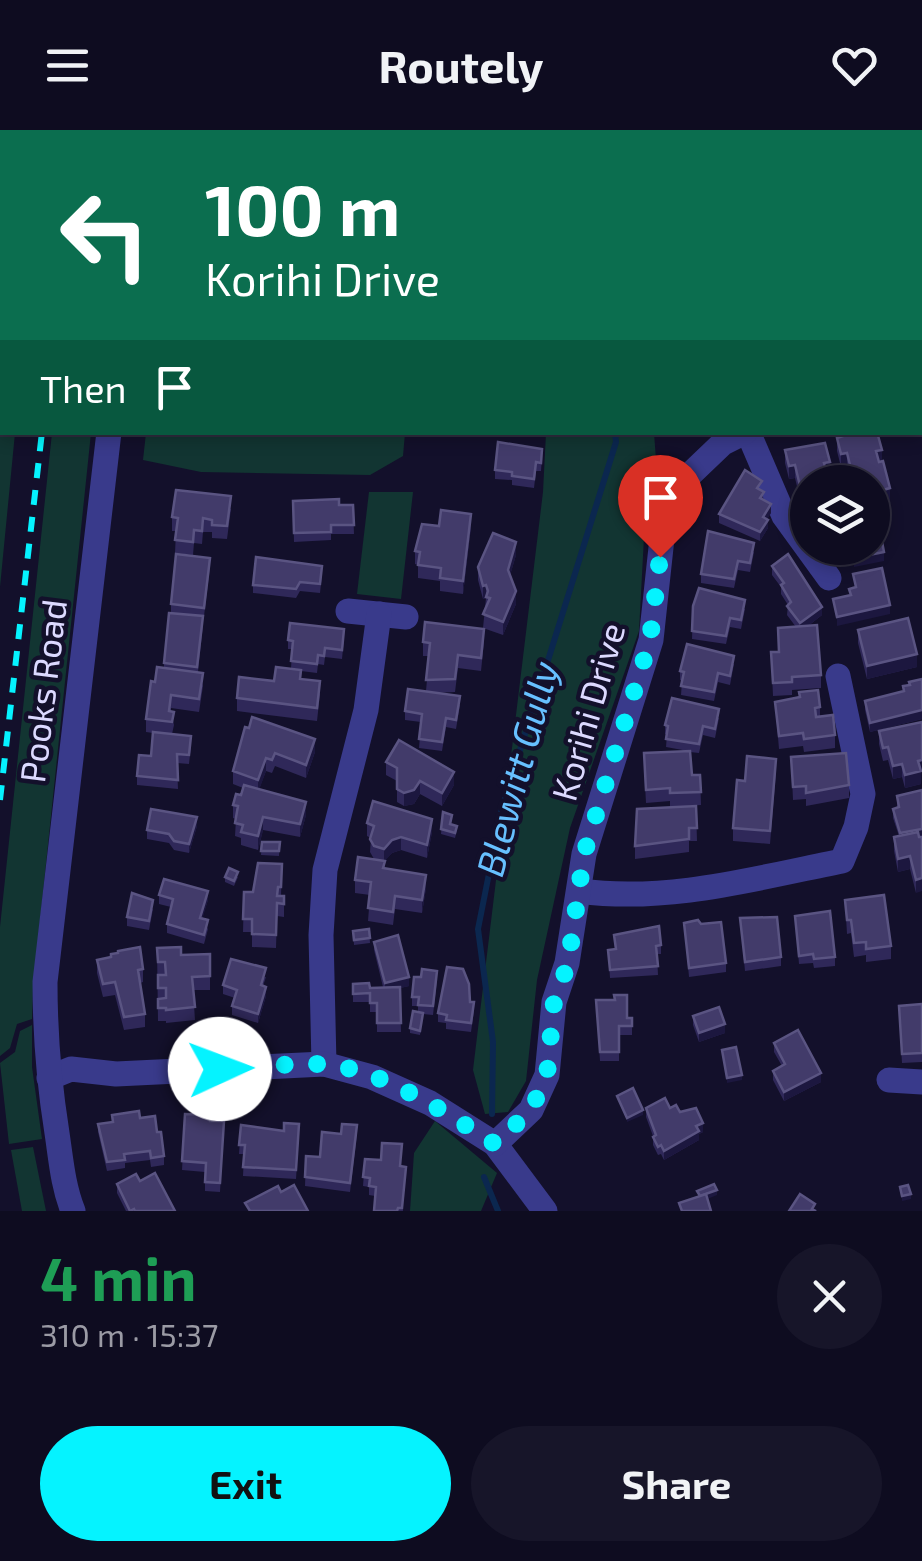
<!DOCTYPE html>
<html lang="en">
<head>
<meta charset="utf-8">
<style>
  body { margin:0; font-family:"Exo 2",sans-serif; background:#171529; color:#f1f3f6; height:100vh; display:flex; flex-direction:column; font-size:38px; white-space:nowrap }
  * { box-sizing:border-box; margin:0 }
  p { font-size:32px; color:#9b9ba5 }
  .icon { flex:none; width:55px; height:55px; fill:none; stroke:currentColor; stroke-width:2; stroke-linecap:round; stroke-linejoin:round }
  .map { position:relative; height:1081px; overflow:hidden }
  .panel { display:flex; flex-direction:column; background:#0e0c20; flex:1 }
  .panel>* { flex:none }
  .top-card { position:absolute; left:0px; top:0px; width:922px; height:305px; box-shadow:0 5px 15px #0003,0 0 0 2px #2e2c3e; background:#0b6e4f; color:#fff; overflow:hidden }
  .tools { position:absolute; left:790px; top:335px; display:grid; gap:20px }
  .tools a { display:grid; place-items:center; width:100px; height:100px; border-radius:50%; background:#0e0c20; box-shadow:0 5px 15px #0003,0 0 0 2px #2e2c3e; font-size:50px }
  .pin { position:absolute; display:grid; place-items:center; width:85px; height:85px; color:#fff; margin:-102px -42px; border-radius:50% 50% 50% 0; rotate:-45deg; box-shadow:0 0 10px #0007 }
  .pin .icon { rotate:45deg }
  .me { position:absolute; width:110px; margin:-55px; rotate:88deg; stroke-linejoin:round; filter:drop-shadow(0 0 8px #0008) }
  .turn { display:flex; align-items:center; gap:35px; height:210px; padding:0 40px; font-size:45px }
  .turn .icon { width:130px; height:130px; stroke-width:2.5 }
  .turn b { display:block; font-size:70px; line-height:85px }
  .then { display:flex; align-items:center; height:95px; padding:0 40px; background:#0003; gap:20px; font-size:38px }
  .round { display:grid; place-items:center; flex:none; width:105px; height:105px; border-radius:52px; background:#171529 }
  .overview { display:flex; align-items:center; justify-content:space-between; height:170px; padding:0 40px }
  h1 { font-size:60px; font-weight:700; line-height:75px; color:#1e9e55 }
  .cta { display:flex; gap:20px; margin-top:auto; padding:20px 40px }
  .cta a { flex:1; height:115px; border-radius:60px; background:#05f3ff; color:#111; font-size:40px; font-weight:700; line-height:115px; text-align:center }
  .cta a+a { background:#171529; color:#f1f3f6 }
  header { display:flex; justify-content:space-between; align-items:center; height:130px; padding:0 40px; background:#0e0c20; font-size:45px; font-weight:700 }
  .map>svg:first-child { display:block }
  .green { fill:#123532 }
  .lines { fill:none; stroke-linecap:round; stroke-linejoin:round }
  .stream { stroke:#0b274f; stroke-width:6 }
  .minor { stroke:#393a8b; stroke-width:25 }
  .rail { stroke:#05f3ff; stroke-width:6; stroke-dasharray:15 12; stroke-linecap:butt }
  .wall { fill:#2f2859 }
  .shaded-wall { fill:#1c173f }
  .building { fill:#423b6a; stroke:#5a5482; stroke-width:2.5 }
  .route { stroke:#05f3ff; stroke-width:18; stroke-dasharray:0 32.4 }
  .labels { text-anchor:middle; stroke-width:9; stroke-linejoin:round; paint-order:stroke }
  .street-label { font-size:35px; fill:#dcd9ff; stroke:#13102b }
  .water-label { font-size:38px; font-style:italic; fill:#67c0ff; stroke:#13102b }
</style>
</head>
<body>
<header><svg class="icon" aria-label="menu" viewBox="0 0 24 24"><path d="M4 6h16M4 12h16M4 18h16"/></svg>Routely<svg class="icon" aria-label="heart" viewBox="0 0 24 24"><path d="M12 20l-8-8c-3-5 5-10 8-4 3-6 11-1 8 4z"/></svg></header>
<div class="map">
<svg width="922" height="1081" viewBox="0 0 922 1081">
  <rect width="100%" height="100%" fill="#13102b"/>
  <g class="green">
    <polygon points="0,0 31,2 2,2 2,302 15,303 0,457"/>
    <polygon points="175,0 922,0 922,109 920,2 175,2"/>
    <polygon points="52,303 91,303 33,858 32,889 17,894 10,918 0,926 0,797"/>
    <polygon points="146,303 146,302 405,303 403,326 370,345 201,342 143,330"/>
    <polygon points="546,303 654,303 658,356 644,407 639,501 570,698 537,850 526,951 508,982 485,984 473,940 543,362"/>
    <polygon points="369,362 413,362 401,469 357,464"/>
    <polygon points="32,895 32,937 42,1009 9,1014 0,933 15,922 20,901"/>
    <polygon points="435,991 497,1043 481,1081 410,1081 414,1023"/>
    <polygon points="33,1017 46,1081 22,1081 11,1020"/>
  </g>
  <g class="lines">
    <g class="stream">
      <polyline points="602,0 603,2"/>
      <polyline points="911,0 914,2"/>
      <polyline points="691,2 698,0"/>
      <polyline points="920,8 922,10"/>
      <polyline points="492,984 493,912 478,799 502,678 616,312 615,302"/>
      <polyline points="484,1047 498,1081"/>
    </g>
    <g class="minor">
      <polyline points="143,2 143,0"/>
      <polyline points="920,265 922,265"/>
      <polyline points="748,302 784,386 829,448"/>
      <polyline points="348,481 406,487"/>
      <path d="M580,761C668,773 756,748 842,731L856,697L863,664L838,546"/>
      <polyline points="324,934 321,805 325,740 366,580 379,484"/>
      <polyline points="49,948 71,939 116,944 324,934 372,947 430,973 495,1014 545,1081"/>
      <polyline points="889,950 922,952"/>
      <polyline points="495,1014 531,980 547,945 554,872 567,833 584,724 651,510 663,399 678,356 723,313 745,302"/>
      <path d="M73,1081C63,1056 61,1030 57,1003C49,953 45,904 45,852L109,302"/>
    </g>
    <g class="rail">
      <polyline points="43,0 43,2"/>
      <polyline points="58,0 58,2"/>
      <polyline points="0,670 42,302"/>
    </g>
  </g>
  <g class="wall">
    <polygon points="837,308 882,331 890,371 872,352 851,352 847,336 841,337 837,321"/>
    <polygon points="785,320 808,352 808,367 800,369 795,348 789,349 785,333"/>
    <polygon points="542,328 541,341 536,341 534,358 512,355 512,350 495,349 495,340"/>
    <polygon points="761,360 764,370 771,383 767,389 768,398 760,411 719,393 719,384"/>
    <polygon points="293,371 339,375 353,375 354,404 331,404 331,410 294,412"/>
    <polygon points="231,379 227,409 212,408 212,402 203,402 202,414 194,413 193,425 175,423 176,401 172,401 172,387"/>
    <polygon points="439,396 471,397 463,464 440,461 440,451 418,448 418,435 415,434 415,421"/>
    <polygon points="754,422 750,442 738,440 734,458 701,453 701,444"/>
    <polygon points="516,425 510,445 516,474 503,505 483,498 486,468 483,469 478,450 478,437"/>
    <polygon points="772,436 822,485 808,496 821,545 821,558 792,560 792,565 773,566 771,522 778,522 778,498 796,497 787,485 788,475 781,464 781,457 772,445"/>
    <polygon points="210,437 204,486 171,483 171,474"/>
    <polygon points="322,444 320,463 300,461 296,468 253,463 253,455"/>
    <polygon points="693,476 745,479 741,499 730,497 726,514 692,509"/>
    <polygon points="203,495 198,542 203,556 199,582 171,578 171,581 174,595 172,604 191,615 189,634 177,633 178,659 137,655 137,646 151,626 153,603 146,602 146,589 155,552 164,538 164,533"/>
    <polygon points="858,500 917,537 867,549 858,513"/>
    <polygon points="344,508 342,529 325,527 324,535 318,534 317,543 301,541 301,549 320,564 317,591 237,581 237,568 274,551 291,539 292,519 288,519 288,510"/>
    <polygon points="423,512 484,512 481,541 458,538 455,562 435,563 460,575 456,599 446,597 442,621 419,618 421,592 405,590 405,581 426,561 429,526 423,526"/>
    <polygon points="734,534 730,555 718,552 714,571 681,565 682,551 680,550 680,541"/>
    <polygon points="922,549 922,589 870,602 865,580 865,571 903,562 903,556"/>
    <polygon points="775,572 820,577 820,586 835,605 835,618 804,622 803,616 779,619"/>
    <polygon points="719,588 715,608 703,605 699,623 690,622 692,645 700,645 701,675 670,677 670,671 646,673 644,636 688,621 666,617 667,604 665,604 665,595"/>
    <polygon points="245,597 315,622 306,648 275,636 272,643 266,641 259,659 306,685 300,707 263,700 258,720 241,715 241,708 235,706 236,689 233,688 233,675 241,665 243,658 233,654 233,641"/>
    <polygon points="879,601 921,643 921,654 905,658 902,647 893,649 888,630 883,631 879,614"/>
    <polygon points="791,627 849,655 849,668 806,676 806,669 793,670"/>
    <polygon points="386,632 454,655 442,676 420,664 414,674 404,676 397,672 397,651 386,645"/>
    <polygon points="776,642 770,714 733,711 733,698 745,651"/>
    <polygon points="922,660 916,763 910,739 898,742 894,721 894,707 899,706 893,688 893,679 897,678 897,666"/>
    <polygon points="696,676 697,711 689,711 689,722 635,729 635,716"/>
    <polygon points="443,682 452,689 451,694 457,700 455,708 441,704"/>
    <polygon points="367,693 432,702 427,728 401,720 392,723 384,731 385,738 426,758 422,783 395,779 393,795 368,791 370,765 355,763 355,750 381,731 374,729 370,722 371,708 367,706"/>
    <polygon points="197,696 189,723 174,720 169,713 147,709 147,700"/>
    <polygon points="262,712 280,712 279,726 261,725"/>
    <polygon points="282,734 281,766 284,766 284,787 277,786 276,818 252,817 252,802 243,802 244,762 253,762"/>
    <polygon points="225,747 238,747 234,756 225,752"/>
    <polygon points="159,765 208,770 202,788 208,799 204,814 167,803 167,794 171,777 159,774"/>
    <polygon points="845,770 891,816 891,829 866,832 866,825 854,827 851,803 847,804"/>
    <polygon points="153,779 149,800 127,796 127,787"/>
    <polygon points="795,786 835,827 835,836 814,838 813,833 799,834"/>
    <polygon points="740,788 781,827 781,836 745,841"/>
    <polygon points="684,793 726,833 726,842 689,847"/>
    <polygon points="369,799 370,813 354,815 353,801"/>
    <polygon points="614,805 661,815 661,824 657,824 658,845 610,848 608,820 615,819"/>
    <polygon points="374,812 409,856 400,858 401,902 377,902 377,882 370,882 370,872 353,872 353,854 370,858 383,857 374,820"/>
    <polygon points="157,818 181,825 210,824 210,860 193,860 195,890 166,893 166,891 158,891"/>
    <polygon points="97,830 143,839 143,852 140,853 145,884 145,897 124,900 115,865 103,867 97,843"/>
    <polygon points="266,847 263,856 266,866 258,893 232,885 232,876 235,868 223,864 223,855"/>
    <polygon points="437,850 433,885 423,884 420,905 410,903 410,898 418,882 418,876 412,876 412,867"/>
    <polygon points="596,870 627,888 632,888 632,905 619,905 619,931 600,931"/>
    <polygon points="470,872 474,881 471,902 446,899 446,893 438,892 438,883"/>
    <polygon points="922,874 922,932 902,933 899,885"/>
    <polygon points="693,886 725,903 699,912 693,895"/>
    <polygon points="774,913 821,952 784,971 773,950 773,941 782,936 774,922"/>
    <polygon points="646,978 670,978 680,982 703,1002 699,1004 699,1010 664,1030 661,1024 658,1025 653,1015 653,1006 646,987"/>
    <polygon points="185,984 210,991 224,991 220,1062 205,1061 205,1042 182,1040"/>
    <polygon points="112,985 140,988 157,1002 164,1026 164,1035 151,1037 150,1030 125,1033 125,1038 107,1041 98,1002 98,994 112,992"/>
    <polygon points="241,995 299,1003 296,1049 243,1046 244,1024 239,1024"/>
    <polygon points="357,1004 350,1062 305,1056 306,1026 320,1027"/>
    <polygon points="365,1029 401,1036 403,1081 374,1081 375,1066 369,1065 369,1057 363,1056"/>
    <polygon points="117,1054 175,1081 126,1081 117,1063"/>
  </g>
  <g class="shaded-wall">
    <polygon points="882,320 882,333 876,334 876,321"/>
    <polygon points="847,323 847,336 841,337 841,324"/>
    <polygon points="830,332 830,345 824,346 824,333"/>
    <polygon points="795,335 795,348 789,349 789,336"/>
    <polygon points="859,341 859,352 852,352 852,343"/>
    <polygon points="808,354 808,367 800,369 800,356"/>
    <polygon points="890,358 890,371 872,376 872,363"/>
    <polygon points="771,374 771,383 763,396 763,387"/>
    <polygon points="471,384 471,397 463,464 463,451"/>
    <polygon points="768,390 768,398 760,411 760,402"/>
    <polygon points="516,412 516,425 508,453 508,440"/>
    <polygon points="884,422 884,431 854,437 854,428"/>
    <polygon points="486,455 486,468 483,469 483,456"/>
    <polygon points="516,461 516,474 503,505 503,492"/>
    <polygon points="890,475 890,484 837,496 837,487"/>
    <polygon points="822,477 822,485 800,502 800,493"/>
    <polygon points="917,524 917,537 867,549 867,536"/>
    <polygon points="922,580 922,589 870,602 870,593"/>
    <polygon points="315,609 315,622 306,648 306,635"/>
    <polygon points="266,628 266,641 258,663 258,650"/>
    <polygon points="922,630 921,654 905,658 905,645 918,631"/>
    <polygon points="902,634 902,647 893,649 893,636"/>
    <polygon points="454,642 454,655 442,676 442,663"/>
    <polygon points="420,651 420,664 414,674 404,676 404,663"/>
    <polygon points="306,672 306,685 300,707 300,694"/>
    <polygon points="197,687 197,696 189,723 189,714"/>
    <polygon points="263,687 263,700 258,720 258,706"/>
    <polygon points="432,689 432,702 427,728 427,715"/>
    <polygon points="922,699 922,707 900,712 900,703"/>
    <polygon points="401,707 401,720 392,723 384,732 384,719 392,710"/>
    <polygon points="910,726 910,739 898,742 898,729"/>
    <polygon points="426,745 426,758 422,783 422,770"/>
    <polygon points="922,748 922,761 916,763 916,750"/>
    <polygon points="208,761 208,770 200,797 200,788"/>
    <polygon points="409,847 409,856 385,862 385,853"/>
    <polygon points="266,857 266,866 258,893 258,884"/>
    <polygon points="725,894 725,903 699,912 699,903"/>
    <polygon points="821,943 821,952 784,971 784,962"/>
    <polygon points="742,945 742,950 727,953 727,948"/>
    <polygon points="643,980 643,985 627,992 627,988"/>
    <polygon points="703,993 703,1002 699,1004 699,1010 664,1030 664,1021 696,996"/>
    <polygon points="717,1060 717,1065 700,1072 700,1067"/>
    <polygon points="911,1064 911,1069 902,1071 902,1066"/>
  </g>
  <g class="building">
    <polygon points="855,302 860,302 861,305 877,302 882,320 876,321 879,332 883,331 890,358 872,363 872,352 862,352 859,341 852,343 847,323 841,324 837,308"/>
    <polygon points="498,312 542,319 541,333 536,332 534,349 512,346 512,342 495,340"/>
    <polygon points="825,313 830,332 824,333 827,344 831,343 834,352 808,352 800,356 795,335 789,336 785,320"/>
    <polygon points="745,340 762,351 757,358 764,362 760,368 771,374 763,387 768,390 760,402 719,384"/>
    <polygon points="176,360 231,366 227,396 212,395 212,390 203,388 202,401 194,400 193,412 175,410 178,388 172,387"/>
    <polygon points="339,369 339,375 353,375 354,395 331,395 331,402 294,403 293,371"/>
    <polygon points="441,380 471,384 463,451 440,448 441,438 418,435 420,422 415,421 422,394 439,396"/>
    <polygon points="876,380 884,422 854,428 852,418 872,418 872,381"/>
    <polygon points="708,401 754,413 750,433 738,431 734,449 701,444"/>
    <polygon points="493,403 516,412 508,440 516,461 503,492 483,484 490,468 486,467 488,461 486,455 483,456 478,437"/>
    <polygon points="176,424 210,428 204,478 171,474"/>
    <polygon points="788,424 822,477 800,493 787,476 791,472 781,455 784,453 772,436"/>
    <polygon points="256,427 322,436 320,454 300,452 296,459 253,455"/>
    <polygon points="882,438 890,475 837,487 833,469 851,465 849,459 856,457 853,444"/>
    <polygon points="699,458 745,470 741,490 730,488 726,506 692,501 693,476"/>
    <polygon points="169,483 203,486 197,537 164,533"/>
    <polygon points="908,488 917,524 867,536 858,500"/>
    <polygon points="425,492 484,499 481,528 458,525 455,549 426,550 430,513 423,512"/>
    <polygon points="290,493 344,499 342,520 325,518 324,526 318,525 317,534 291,531 293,511 288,510"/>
    <polygon points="817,495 821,545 792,547 792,552 773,553 771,522 779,522 778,498"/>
    <polygon points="687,514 734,526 730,546 718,543 714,562 681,556 684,542 680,541"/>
    <polygon points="157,537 203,543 199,569 171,565 169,581 174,582 172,592 146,589 151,551 155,552"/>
    <polygon points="276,537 301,540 300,549 320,551 317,578 237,568 239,547 274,551"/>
    <polygon points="922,549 922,580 870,593 865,571 904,561 903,556 910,555 909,552"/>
    <polygon points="408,559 460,566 456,590 446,588 442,612 419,609 422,584 405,581"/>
    <polygon points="818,560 820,577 815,578 816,587 833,585 835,605 804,609 803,603 779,606 775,572 800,567 799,562"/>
    <polygon points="672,568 719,579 715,599 703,596 699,614 666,609 668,596 665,595"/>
    <polygon points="252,587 315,609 306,635 275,623 272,630 266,628 258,650 233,641 245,597 249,598"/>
    <polygon points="922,592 922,630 918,631 921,641 905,645 902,634 893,636 888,617 883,618 879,601"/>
    <polygon points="153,602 191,606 189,625 177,624 178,650 137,646 139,625 151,626"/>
    <polygon points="399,610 454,642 442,663 420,651 414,660 404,663 397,659 397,638 386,632"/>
    <polygon points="690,621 692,645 700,645 701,662 670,663 670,658 646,660 644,623"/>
    <polygon points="846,623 849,655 806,663 806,656 793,657 791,627"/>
    <polygon points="747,626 776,629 770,701 733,698 737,650 745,651"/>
    <polygon points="244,655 306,672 300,694 263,687 258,706 241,702 243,695 235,693 238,676 233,675 236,664 241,665"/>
    <polygon points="922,660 922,699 900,703 893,679 899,677 897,666"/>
    <polygon points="373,671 432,689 427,715 401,707 392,710 384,719 374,716 370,709 374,696 367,693"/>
    <polygon points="696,676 697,698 689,698 689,709 635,716 637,679"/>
    <polygon points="151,679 197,687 189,714 174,711 169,704 147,700"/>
    <polygon points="443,682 452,685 450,694 457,696 455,703 441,699"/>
    <polygon points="918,702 919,707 922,707 922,748 916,750 910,726 898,729 894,707"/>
    <polygon points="262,712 280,712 279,721 261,721"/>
    <polygon points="358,727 385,731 383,738 426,745 422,770 395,766 393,782 368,778 371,752 355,750"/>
    <polygon points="258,733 282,734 281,757 278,757 277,766 284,766 284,774 277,773 276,805 252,804 252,789 243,789 244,762 253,762"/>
    <polygon points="229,738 238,742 234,751 225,747"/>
    <polygon points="164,749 208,761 200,788 208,790 204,805 167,794 173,769 159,765"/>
    <polygon points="132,763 153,770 149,791 127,787"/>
    <polygon points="884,765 891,816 866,819 866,812 854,813 851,790 847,790 845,770"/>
    <polygon points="830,781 835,827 814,829 813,824 799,826 795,786"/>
    <polygon points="777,787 781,827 745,832 740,788"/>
    <polygon points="698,790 701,794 721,792 726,833 689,838 684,793"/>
    <polygon points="659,796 661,815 656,816 658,836 610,840 608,820 616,819 614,805"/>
    <polygon points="369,799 370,808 354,810 353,801"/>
    <polygon points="398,805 409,847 385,853 374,812"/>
    <polygon points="140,817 143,839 138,840 145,884 124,887 115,852 103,854 97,830 111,827 111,824 118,823 118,821"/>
    <polygon points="181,817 181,825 210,824 210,846 192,847 195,877 166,880 166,878 158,878 158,869 166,868 166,858 158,858 158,845 166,845 165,832 158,832 157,818"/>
    <polygon points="231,829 266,838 261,855 266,857 258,884 232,876 237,860 223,855"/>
    <polygon points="447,837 463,839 469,854 470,872 474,872 471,893 446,890 447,885 438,883"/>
    <polygon points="422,839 437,841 433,876 418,875 419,867 412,867 414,847 421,847"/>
    <polygon points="369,853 370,858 400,857 401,893 377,893 377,873 370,873 370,863 353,864 353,854"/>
    <polygon points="614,865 627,865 627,888 632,888 632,896 619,896 619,922 600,922 596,870 615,870"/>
    <polygon points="922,874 922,923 902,924 899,876"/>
    <polygon points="719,877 725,894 699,903 693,886"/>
    <polygon points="413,881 423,883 420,901 410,898"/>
    <polygon points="798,900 821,943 784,962 773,941 785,934 774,913"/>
    <polygon points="736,917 742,945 727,948 722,920"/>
    <polygon points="633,958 643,980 627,988 617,966"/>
    <polygon points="665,968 670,978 676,975 680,982 696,978 703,993 696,996 699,1001 664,1021 661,1015 658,1017 653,1007 656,1005 646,978"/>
    <polygon points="139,981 140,988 155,986 157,1002 161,1002 164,1026 151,1028 150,1021 124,1024 125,1030 107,1032 98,994 113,992 112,985"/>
    <polygon points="185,984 210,985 210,991 224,991 220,1053 205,1052 206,1033 182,1031"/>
    <polygon points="284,993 299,994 296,1040 243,1037 245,1015 239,1015 241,995 284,1001"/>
    <polygon points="342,994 357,995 350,1053 305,1047 306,1026 320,1027 322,1002 341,1004"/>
    <polygon points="382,1013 402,1014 400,1036 406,1037 402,1078 398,1078 397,1081 374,1081 376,1057 369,1056 370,1048 363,1047 365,1029 381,1030"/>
    <polygon points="155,1043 175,1081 135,1081 134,1079 130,1081 117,1054 136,1044 140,1051"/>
    <polygon points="714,1054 717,1060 700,1066 697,1061"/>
    <polygon points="294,1055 308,1081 250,1081 245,1073 278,1056 281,1062"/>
    <polygon points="908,1055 911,1064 902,1066 900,1057"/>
    <polygon points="706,1064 711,1081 682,1081 679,1073"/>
    <polygon points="800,1064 815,1074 812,1079 816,1081 789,1081"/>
  </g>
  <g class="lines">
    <path class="route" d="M220,939C253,938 287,933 320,934C377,936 448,984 495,1014L531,980L547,945L554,872L568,834L584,724L650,510L660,427"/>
  </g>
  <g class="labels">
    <g class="street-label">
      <text transform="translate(44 561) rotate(-83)" y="12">Pooks Road</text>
      <text transform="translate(589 582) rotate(-74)" y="12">Korihi Drive</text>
    </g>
    <g class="water-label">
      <text transform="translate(518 639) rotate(-75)" y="13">Blewitt Gully</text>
    </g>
  </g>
</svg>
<div class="tools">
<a><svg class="icon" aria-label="layers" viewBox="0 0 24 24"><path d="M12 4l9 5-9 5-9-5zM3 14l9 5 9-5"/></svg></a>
</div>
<div class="pin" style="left:660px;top:427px;background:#d93025"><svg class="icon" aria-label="arrive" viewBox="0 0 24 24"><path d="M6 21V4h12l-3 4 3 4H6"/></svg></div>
<svg class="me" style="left:220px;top:939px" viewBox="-20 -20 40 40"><circle r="19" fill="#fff"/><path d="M0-13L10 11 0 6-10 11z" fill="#05f3ff"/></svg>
<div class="top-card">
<div class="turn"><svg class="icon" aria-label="left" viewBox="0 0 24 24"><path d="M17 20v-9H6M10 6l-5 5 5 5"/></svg><div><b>100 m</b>Korihi Drive</div></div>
<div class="then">Then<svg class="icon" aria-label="arrive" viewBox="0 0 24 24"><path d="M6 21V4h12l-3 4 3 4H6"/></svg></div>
</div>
</div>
<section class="panel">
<div class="overview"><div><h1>4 min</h1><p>310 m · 15:37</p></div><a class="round"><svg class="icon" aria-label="close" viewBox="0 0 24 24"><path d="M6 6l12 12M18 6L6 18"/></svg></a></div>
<div class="cta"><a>Exit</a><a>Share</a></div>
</section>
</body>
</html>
